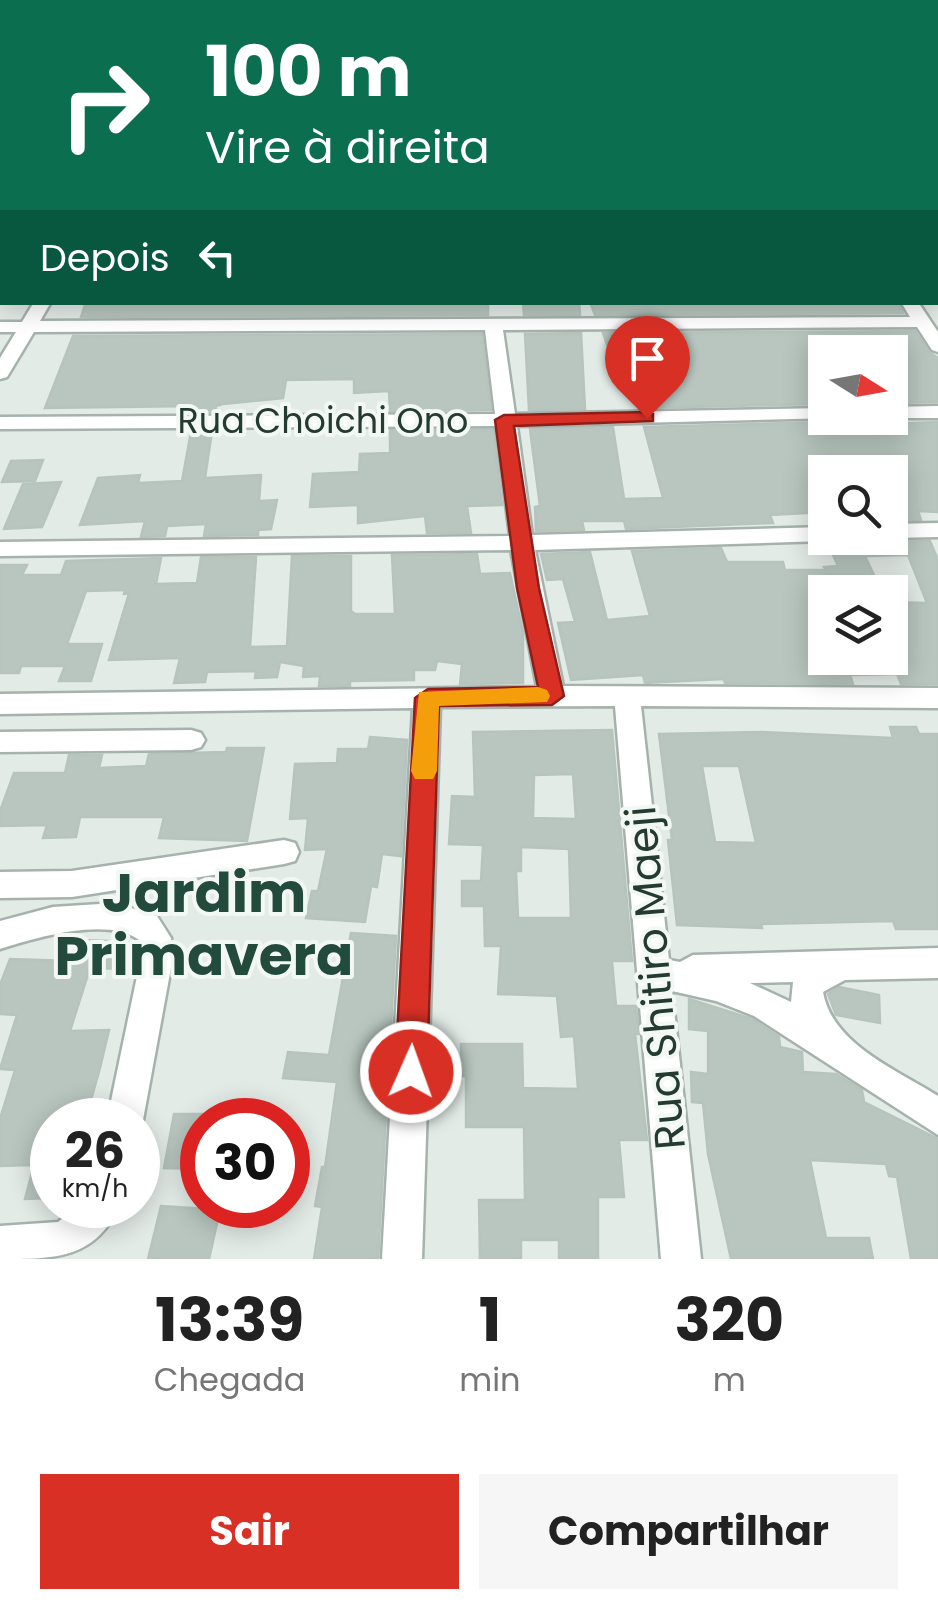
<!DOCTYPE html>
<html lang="pt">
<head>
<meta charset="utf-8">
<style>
  body { margin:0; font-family:Poppins,sans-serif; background:#f6f6f6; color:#222; height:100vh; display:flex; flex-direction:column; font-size:38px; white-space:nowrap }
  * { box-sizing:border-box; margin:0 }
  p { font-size:32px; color:#767676 }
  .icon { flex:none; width:55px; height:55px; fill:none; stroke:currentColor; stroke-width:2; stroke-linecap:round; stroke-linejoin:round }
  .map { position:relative; height:1259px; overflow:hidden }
  .drawer { display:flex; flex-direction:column; background:#fff; flex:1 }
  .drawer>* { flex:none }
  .top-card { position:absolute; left:0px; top:0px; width:940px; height:305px; box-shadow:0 5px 25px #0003; background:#0b6e4f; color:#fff; overflow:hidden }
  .needle { width:65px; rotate:101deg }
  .controls { position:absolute; left:808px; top:335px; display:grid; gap:20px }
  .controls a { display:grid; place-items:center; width:100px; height:100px; border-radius:0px; background:#fff; box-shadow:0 5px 25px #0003; font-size:50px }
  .speed { position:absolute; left:30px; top:1098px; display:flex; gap:20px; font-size:50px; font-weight:700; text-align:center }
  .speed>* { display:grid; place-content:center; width:130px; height:130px; border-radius:50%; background:#fff; box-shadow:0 5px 25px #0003; line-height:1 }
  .speed small { font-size:25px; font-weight:400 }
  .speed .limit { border:15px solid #d22; background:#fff; color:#111 }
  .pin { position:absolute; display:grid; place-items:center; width:85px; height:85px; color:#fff; margin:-102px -42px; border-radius:50% 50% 50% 0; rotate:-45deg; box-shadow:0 0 10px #0007 }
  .pin .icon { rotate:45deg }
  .me { position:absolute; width:110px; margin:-55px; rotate:2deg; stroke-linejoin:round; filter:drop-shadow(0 0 8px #0008) }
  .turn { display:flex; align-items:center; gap:35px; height:210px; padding:0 40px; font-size:45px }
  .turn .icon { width:130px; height:130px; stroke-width:2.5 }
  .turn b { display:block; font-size:70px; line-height:85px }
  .then { display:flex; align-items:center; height:95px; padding:0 40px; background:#0003; gap:20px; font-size:38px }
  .eta { display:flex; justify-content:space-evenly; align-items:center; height:170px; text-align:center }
  .eta b { font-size:60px; font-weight:700; line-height:70px }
  .primary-button { display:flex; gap:20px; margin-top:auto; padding:20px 40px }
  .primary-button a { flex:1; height:115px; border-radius:0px; background:#d93025; color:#fff; font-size:40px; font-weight:700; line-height:115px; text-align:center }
  .primary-button a+a { background:#f6f6f6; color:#222 }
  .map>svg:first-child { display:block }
  .building { fill:#b8c6bf; stroke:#b6c4bd; stroke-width:2.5; fill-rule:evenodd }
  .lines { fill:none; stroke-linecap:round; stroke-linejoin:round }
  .service-casing { stroke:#a6b3ad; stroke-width:6 }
  .minor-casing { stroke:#a6b3ad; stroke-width:5 }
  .service { fill:#fff; fill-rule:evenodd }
  .minor { fill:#fff; fill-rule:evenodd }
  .route { fill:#d93025; stroke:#8d1f18; stroke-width:2.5 }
  .slow { fill:#f59e0b }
  .labels { text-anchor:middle; stroke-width:8; stroke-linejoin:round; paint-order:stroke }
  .street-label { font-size:35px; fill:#243b32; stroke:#f3f8f5 }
  .near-street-label { font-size:42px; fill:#243b32; stroke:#f3f8f5 }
  .near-district-label { font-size:55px; font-weight:bold; fill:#224b3d; stroke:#f3f8f5 }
</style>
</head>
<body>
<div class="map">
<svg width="938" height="1259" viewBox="0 0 938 1259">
  <rect width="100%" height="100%" fill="#e3ebe7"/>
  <g class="building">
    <polygon points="86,302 488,302 488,315 81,317"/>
    <polygon points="523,302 579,302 580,315 524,315"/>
    <polygon points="590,302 898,302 903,313 595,315"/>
    <polygon points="915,331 929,352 938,358 938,402 893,403 890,352 825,352 825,404 639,408 623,347 609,350 603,333"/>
    <polygon points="581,333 585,409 529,410 525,334"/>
    <polygon points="482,334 491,410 390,411 389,391 354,393 354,379 286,380 283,398 223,404 216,406 215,412 195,412 196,406 45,408 73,336"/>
    <polygon points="862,421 864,425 938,422 938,512 918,511 921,520 890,520 890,472 825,472 825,486 809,486 823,512 770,515 773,523 626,529 624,521 582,521 584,530 536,531 535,507 540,506 530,429 613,427 624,499 663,498 644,427"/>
    <polygon points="390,430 493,430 502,505 467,506 471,533 427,533 425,516 358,523 358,505 310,507 313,474 359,472 360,454 390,453"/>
    <polygon points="212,431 205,478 261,475 259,501 277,500 271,529 258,530 258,535 204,536 206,524 167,526 165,536 141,537 145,521 80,525 98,478 140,475 138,483 182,481 191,432"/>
    <polygon points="43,460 35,481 2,482 11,461"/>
    <polygon points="61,482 42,527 4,529 23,484"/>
    <path d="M885,539L888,542L930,541L938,560V684H901L897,674L850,675L853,684L725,683L724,679L645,683L643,675L571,680L558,623L575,622L563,579L547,580L541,554L590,552L607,620L650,616L632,551L721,548L727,562H783L785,570H826L824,567L838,566L828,544ZM908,555L927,603L890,602V658H825V592H882L865,556Z"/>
    <polygon points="477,554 480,574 510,573 523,633 523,683 460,684 462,664 437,661 435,670 414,670 414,680 350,681 350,686 319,686 320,676 303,677 304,666 280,662 277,677 255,678 256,671 207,672 205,682 174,683 180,658 109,660 129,593 124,594 125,590 86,591 67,644 102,644 91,681 59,681 65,666 21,666 19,673 0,673 0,565 27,565 22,575 61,575 66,561 161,558 156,584 197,583 201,557 256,557 250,647 287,646 292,556 351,556 351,611 355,614 395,614 392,555"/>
    <path d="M890,727H916L919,734H938V929H896L893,921L761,924L762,928L677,925L668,840H672L659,734L762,732L893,738ZM702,766H739L756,843L715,842Z"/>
    <path d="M612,730L632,961H612L616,1006H636L639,1034H635L647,1140H619L624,1197H598V1259H559V1240H521V1259H480L479,1200H525L524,1127H466V1076H461V1044H522L523,1088L578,1089L574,1036L561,1037L557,996L498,994L501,946H485L484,906H462V881H481L483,845L449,844L452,796L475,797L473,732ZM573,774L576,819L533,818L534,775ZM521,847L569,849L571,918H518L516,871H521Z"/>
    <polygon points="370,737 407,740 401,856 382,854 377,887 371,886 365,922 306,918 312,891 318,891 327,849 305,850 308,818 290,819 295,764 337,763 338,749 368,749"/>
    <polygon points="227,748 264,748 247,841 159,838 164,817 80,817 76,837 43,838 47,825 0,826 0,811 14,773 65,773 69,755 102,755 99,768 146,766 149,754 226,752"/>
    <polygon points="351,933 396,936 378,1259 314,1259 322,1207 315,1206 322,1167 325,1167 337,1082 283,1078 288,1052 329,1055"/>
    <polygon points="79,940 135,942 135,969 90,968 70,1031 109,1030 100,1068 87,1114 52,1115 52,1198 25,1199 34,1165 0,1166 0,1119 15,1070 0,1069 17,1015 0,1014 0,985 10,959 72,961"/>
    <polygon points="839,987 879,995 880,1023 836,1015 828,994"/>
    <polygon points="689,999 752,1019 779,1037 780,1047 802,1052 803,1072 836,1074 862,1090 864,1102 938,1139 938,1259 911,1259 897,1177 889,1176 886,1164 810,1160 826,1238 869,1238 873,1259 731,1259 708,1154 703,1103 692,1102 691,1072 708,1074 708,1031 689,1029"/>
    <polygon points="174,1114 202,1114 202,1169 164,1168"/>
    <polygon points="161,1206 220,1210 209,1259 148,1259"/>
  </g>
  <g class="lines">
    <defs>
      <polygon id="service" points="0,1 4,2 0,5"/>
      <g id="minor">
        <rect x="0" y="21" width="2" height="6"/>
        <polygon points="2,73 2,81 0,82 0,74"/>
        <rect x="0" y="120" width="2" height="8"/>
        <polygon points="0,224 2,225 2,239 0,238"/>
        <rect x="0" y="248" width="2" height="10"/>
        <path d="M34,302H51L40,321L910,317L901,302H918L938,332V352L932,350L917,327L503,330L515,414L825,408V418H833L517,426L532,535L825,527V538H834L825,541L535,550L563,686L938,688V708L641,706L669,960L680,962L693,955L938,948V978L845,980L823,992C832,1044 897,1070 938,1096V1135L754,1016L716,1001L672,991L701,1259H661L615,706L440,707L422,1259H382L413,708L0,714V694L537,687L511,550L0,556V542L510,536L496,426L0,429V417L495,414L485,330L34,332L7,377L0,379V358L16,332H0V322H22ZM793,982L791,1002L750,983Z"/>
        <polygon points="938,406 938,418 884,418 890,418 890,407"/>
        <polygon points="938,523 938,537 890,538 888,538 890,524"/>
        <polygon points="191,730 201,733 205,740 201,747 191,750 0,752 0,732"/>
        <polygon points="284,840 295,843 299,852 295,861 284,864 72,897 0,898 0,872 72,871"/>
        <path d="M115,903L157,916L171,938L172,962L143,1120L138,1133V1120H107L140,962L139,940C108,916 34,938 0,949V921L53,907Z"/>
        <path d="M79,1205H120C95,1259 56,1259 0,1259V1226L58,1222Z"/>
      </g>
    </defs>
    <use href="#service" class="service-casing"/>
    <use href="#minor" class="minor-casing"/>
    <use href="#service" class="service"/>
    <use href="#minor" class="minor"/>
  </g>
  <polygon class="route" points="647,412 653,414 653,421 514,426 539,588 564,696 552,705 439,706 427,1072 422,1083 411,1088 399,1083 395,1072 415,698 428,689 538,687 517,588 495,420 504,415"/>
  <polygon class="slow" points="538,687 547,690 550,696 547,702 439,706 437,771 433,779 415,779 411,771 419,692"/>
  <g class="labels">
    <g class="street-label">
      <text x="323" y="433">Rua Choichi Ono</text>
    </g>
    <g class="near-street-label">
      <text transform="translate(655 978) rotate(-95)" y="15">Rua Shitiro Maeji</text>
    </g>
    <g class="near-district-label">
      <text x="204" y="912">Jardim<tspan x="204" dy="63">Primavera</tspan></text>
    </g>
  </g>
</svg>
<div class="controls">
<a><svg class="needle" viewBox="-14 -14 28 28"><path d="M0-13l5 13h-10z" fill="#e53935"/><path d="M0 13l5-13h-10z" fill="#767676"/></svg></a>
<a><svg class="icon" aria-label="search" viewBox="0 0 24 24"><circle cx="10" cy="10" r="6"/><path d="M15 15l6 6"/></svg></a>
<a><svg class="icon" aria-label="layers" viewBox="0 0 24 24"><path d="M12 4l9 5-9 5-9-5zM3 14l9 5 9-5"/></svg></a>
</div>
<div class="speed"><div>26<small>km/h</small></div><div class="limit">30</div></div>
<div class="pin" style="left:647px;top:418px;background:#d93025"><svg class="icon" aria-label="arrive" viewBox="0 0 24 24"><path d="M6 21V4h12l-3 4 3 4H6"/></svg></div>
<svg class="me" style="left:411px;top:1072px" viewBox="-20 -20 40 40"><circle r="17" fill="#d93025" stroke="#fff" stroke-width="3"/><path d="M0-11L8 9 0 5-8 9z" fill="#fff"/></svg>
<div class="top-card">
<div class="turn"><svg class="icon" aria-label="right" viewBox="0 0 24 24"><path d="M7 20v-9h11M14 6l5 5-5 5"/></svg><div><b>100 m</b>Vire à direita</div></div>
<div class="then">Depois<svg class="icon" aria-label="left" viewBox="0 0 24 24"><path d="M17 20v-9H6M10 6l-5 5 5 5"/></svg></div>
</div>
</div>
<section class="drawer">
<div class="eta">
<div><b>13:39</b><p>Chegada</p></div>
<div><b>1</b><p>min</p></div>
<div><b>320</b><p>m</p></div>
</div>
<div class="primary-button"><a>Sair</a><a>Compartilhar</a></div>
</section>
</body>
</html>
